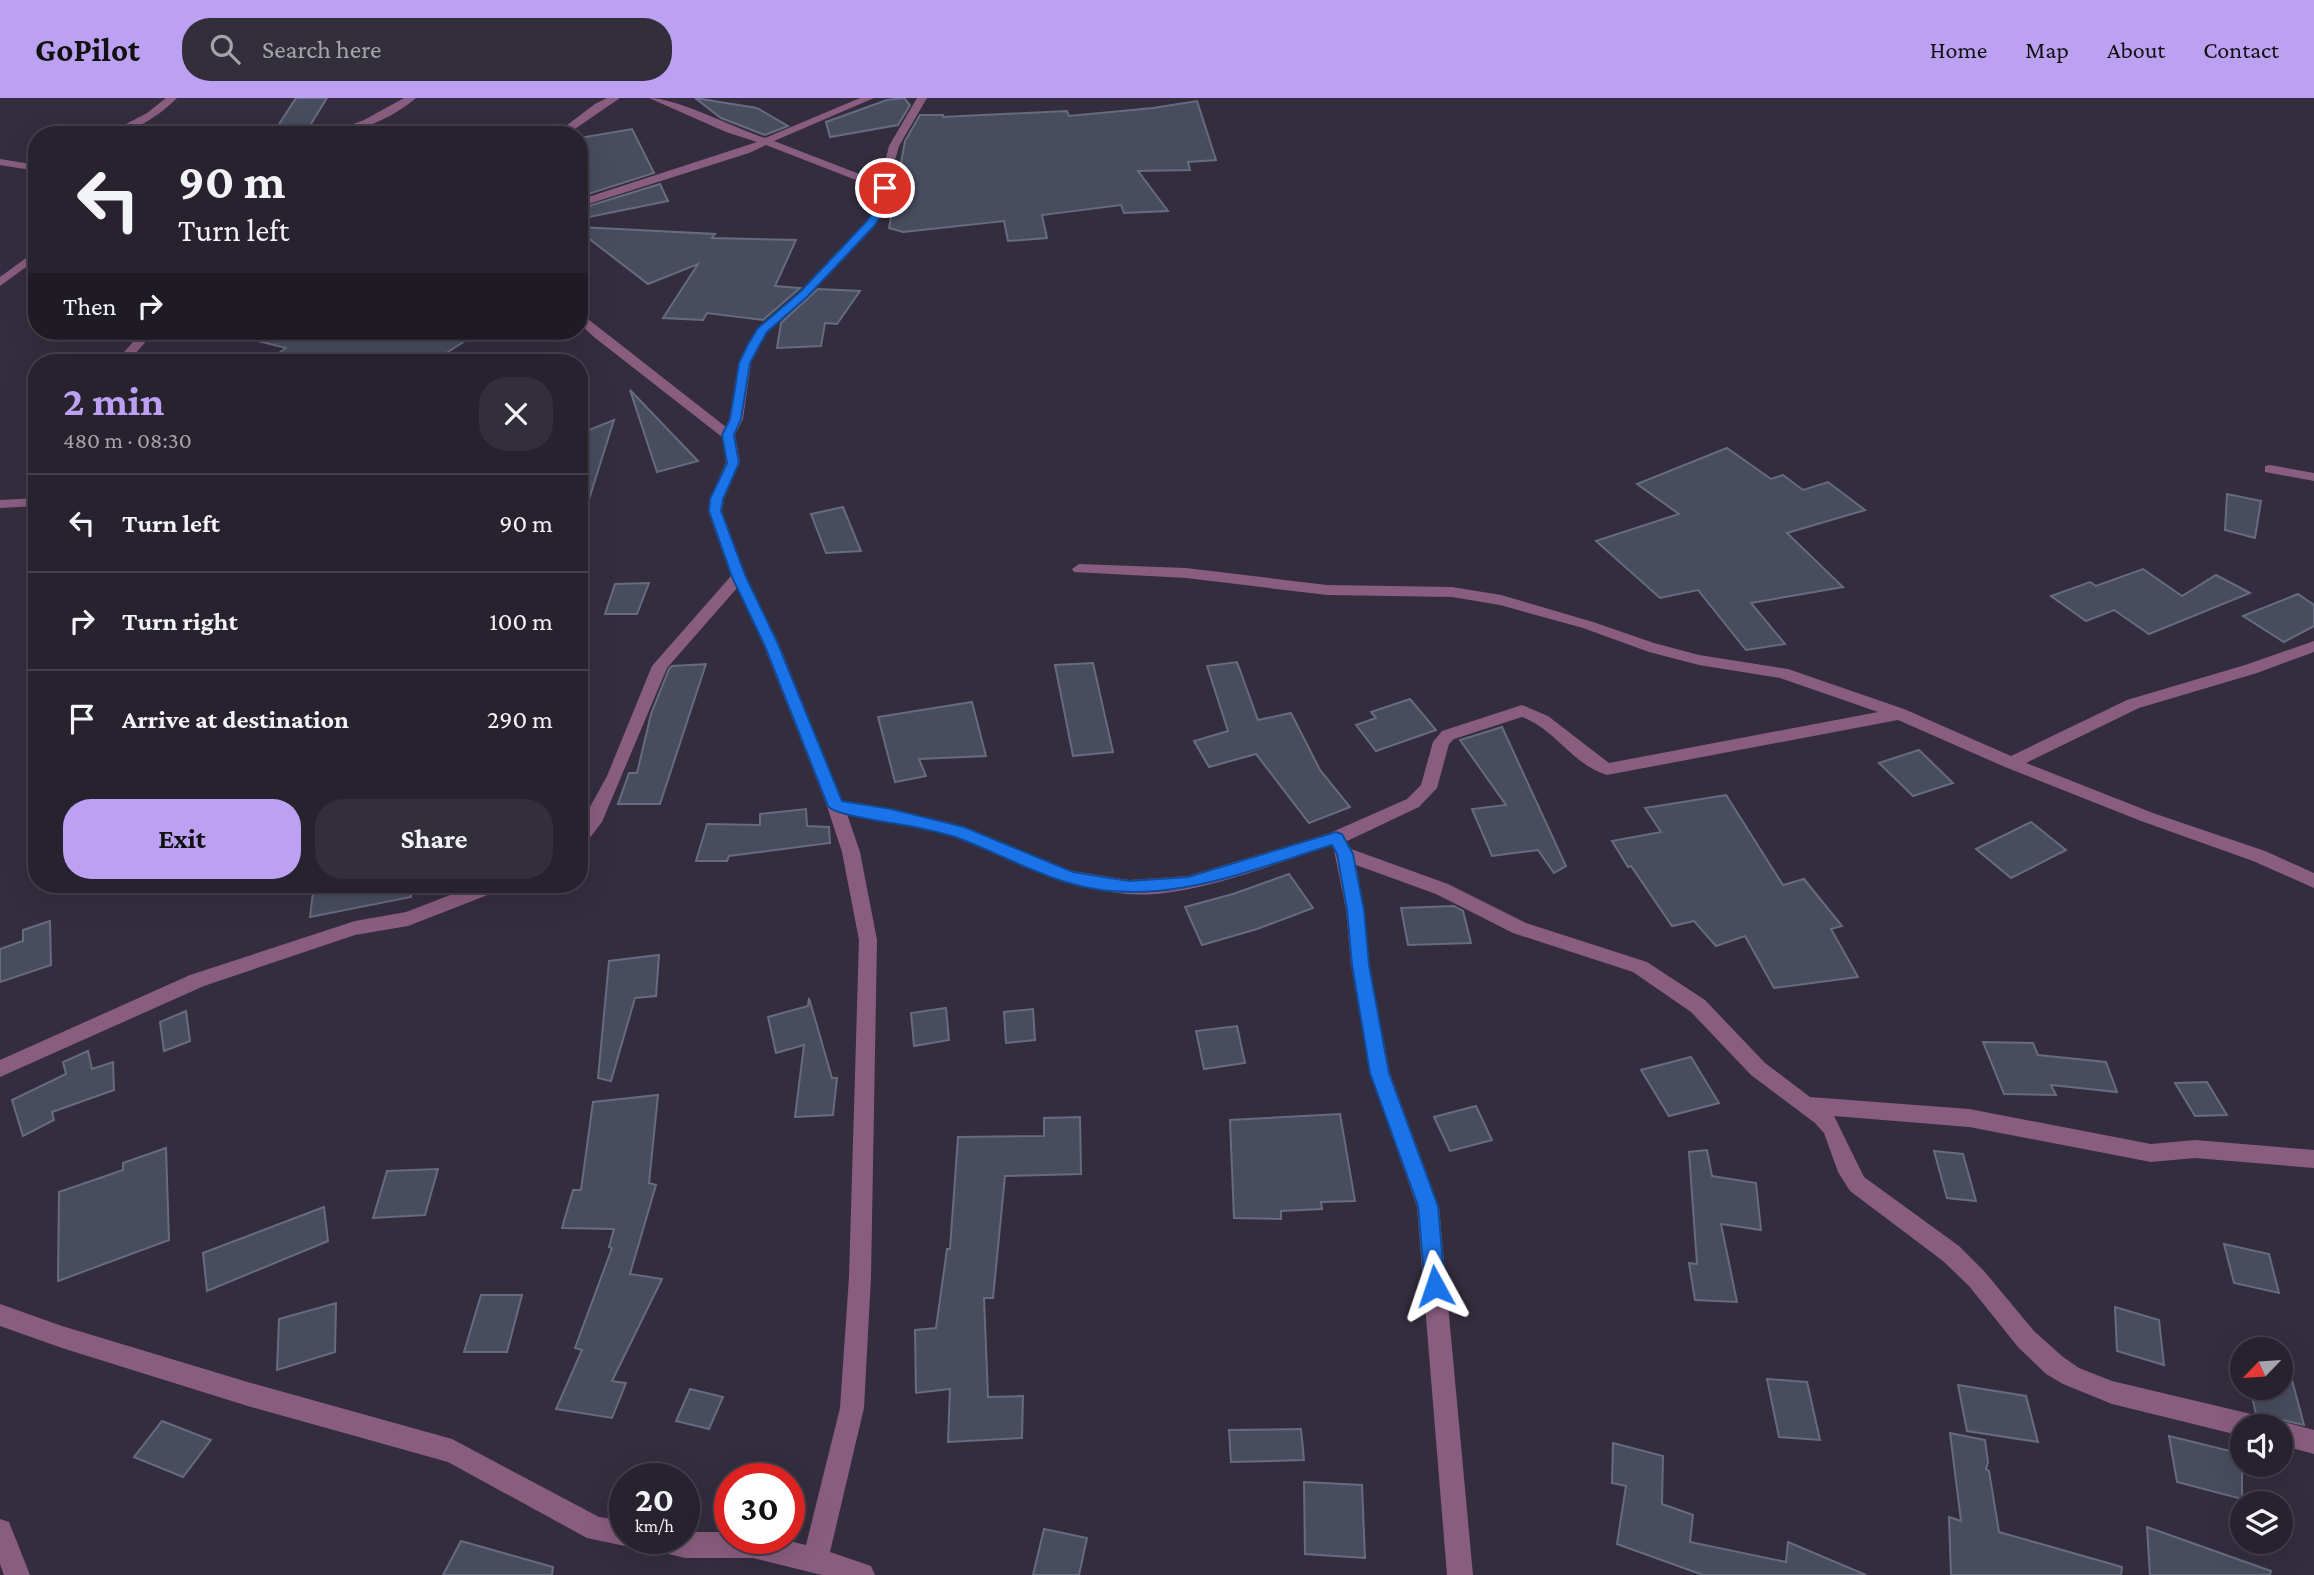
<!DOCTYPE html>
<html lang="en">
<head>
<meta charset="utf-8">
<style>
  body { margin:0; font-family:"Crimson Pro",serif; background:#332f3a; color:#f1f3f6; height:100vh; display:flex; flex-direction:column; font-size:26px; white-space:nowrap }
  * { box-sizing:border-box; margin:0 }
  p { font-size:23px; color:#a4a4aa }
  .icon { flex:none; width:38px; height:38px; fill:none; stroke:currentColor; stroke-width:2; stroke-linecap:round; stroke-linejoin:round }
  .map { position:relative; flex:1; overflow:hidden }
  .sheet { position:absolute; left:28px; top:256px; width:560px; height:539px; display:flex; flex-direction:column; background:#27222e; border-radius:28px; box-shadow:0 7px 28px #0002,0 0 0 2px #433f4a }
  .sheet>* { flex:none }
  .hud { position:absolute; left:28px; top:28px; width:560px; height:214px; border-radius:28px; box-shadow:0 7px 28px #0002,0 0 0 2px #433f4a; background:#27222e; color:#f1f3f6; overflow:hidden }
  .needle { width:46px; rotate:245deg }
  .tools { position:absolute; left:2230px; top:1239px; display:grid; gap:14px }
  .tools a { display:grid; place-items:center; width:63px; height:63px; border-radius:50%; background:#27222e; box-shadow:0 7px 28px #0002,0 0 0 2px #433f4a; font-size:35px }
  .speed { position:absolute; left:609px; top:1365px; display:flex; gap:14px; font-size:35px; font-weight:700; text-align:center }
  .speed>* { display:grid; place-content:center; width:91px; height:91px; border-radius:50%; background:#27222e; box-shadow:0 7px 28px #0002,0 0 0 2px #433f4a; line-height:1 }
  .speed small { font-size:18px; font-weight:400 }
  .speed .limit { border:10px solid #d22; background:#fff; color:#111 }
  .pin { position:absolute; display:grid; place-items:center; width:60px; height:60px; color:#fff; margin:-30px; border:4px solid #fff; border-radius:50%; box-shadow:0 2px 7px #0007 }
  .me { position:absolute; width:77px; margin:-38px; rotate:355deg; stroke-linejoin:round; filter:drop-shadow(0 0 5px #0008) }
  .turn { display:flex; align-items:center; gap:24px; height:147px; padding:0 35px; font-size:32px }
  .turn .icon { width:91px; height:91px; stroke-width:2.5 }
  .turn b { display:block; font-size:49px; line-height:60px }
  .then { display:flex; align-items:center; height:66px; padding:0 35px; background:#0003; gap:14px; font-size:26px }
  .round { display:grid; place-items:center; flex:none; width:74px; height:74px; border-radius:28px; background:#332f3a }
  .headline { display:flex; align-items:center; justify-content:space-between; height:119px; padding:0 35px }
  h1 { font-size:42px; font-weight:700; line-height:52px; color:#bca0f2 }
  .primary-button { display:flex; gap:14px; margin-top:auto; padding:14px 35px }
  .primary-button a { flex:1; height:80px; border-radius:28px; background:#bca0f2; color:#111; font-size:28px; font-weight:700; line-height:80px; text-align:center }
  .primary-button a+a { background:#332f3a; color:#f1f3f6 }
  ul { padding:0; list-style:none }
  li { display:flex; align-items:center; gap:21px; height:98px; padding:0 35px; border-top:2px solid #433f4a }
  li div { flex:1 }
  li b { display:block; font-size:26px }
  li em { font-style:normal }
  header { display:flex; align-items:center; gap:42px; box-sizing:border-box; height:98px; padding:0 35px; background:#bca0f2; color:#111 }
  header strong { font-size:33px }
  nav { display:flex; gap:38px; margin-inline-start:auto; font-size:24px }
  .search { width:490px; height:63px; background:#332f3a; display:flex; align-items:center; gap:18px; box-sizing:border-box; padding:0 24px; border-radius:28px; color:#a4a4aa; font-size:26px }
  .map>svg:first-child { display:block }
  .building { fill:#474c5f; stroke:#666b7f; stroke-width:2 }
  .lines { fill:none; stroke-linecap:round; stroke-linejoin:round }
  .minor { fill:#895d80; fill-rule:evenodd }
  .route { fill:#1a73e8; stroke:#114b97; stroke-width:2 }
</style>
</head>
<body>
<header>
<strong>GoPilot</strong>
<div class="search"><svg class="icon" aria-label="search" viewBox="0 0 24 24"><circle cx="10" cy="10" r="6"/><path d="M15 15l6 6"/></svg>Search here</div>
<nav><a>Home</a><a>Map</a><a>About</a><a>Contact</a></nav>
</header>
<div class="map">
<svg width="2314" height="1477" viewBox="0 0 2314 1477">
  <rect width="100%" height="100%" fill="#342d3e"/>
  <g class="building">
    <polygon points="296,0 327,0 304,37 272,37"/>
    <polygon points="695,0 757,10 788,28 765,37 721,20"/>
    <polygon points="904,0 910,7 898,27 830,39 826,24 887,2"/>
    <polygon points="1197,3 1216,62 1188,64 1190,72 1138,73 1168,113 1124,115 1121,107 1042,117 1047,140 1008,143 1004,123 903,134 889,130 893,108 905,90 896,92 905,43 920,17 943,17 943,19 1067,13 1069,18 1153,10"/>
    <polygon points="632,31 654,75 579,99 579,40"/>
    <polygon points="660,86 668,103 579,121 579,111"/>
    <polygon points="579,129 715,136 712,140 796,142 775,188 800,190 763,222 707,215 703,222 663,220 698,166 648,186 579,133"/>
    <polygon points="818,191 860,193 837,226 825,225 821,248 777,250 781,225"/>
    <polygon points="255,233 449,233 445,236 468,241 434,263 414,257 403,264 390,264 371,259 363,264 338,264 319,259 312,264 266,264 286,250 254,242"/>
    <polygon points="630,292 698,363 657,374"/>
    <polygon points="614,322 585,414 579,413 579,336"/>
    <polygon points="1727,350 1771,381 1783,377 1803,392 1828,384 1865,412 1787,435 1843,489 1751,505 1785,546 1746,552 1698,492 1660,500 1596,443 1679,416 1637,386"/>
    <polygon points="2227,396 2261,403 2255,440 2225,432"/>
    <polygon points="843,409 861,453 826,455 811,416"/>
    <polygon points="2143,471 2182,498 2216,477 2250,495 2149,536 2114,512 2086,523 2051,498 2090,484 2096,488"/>
    <polygon points="649,485 637,516 605,516 615,486"/>
    <polygon points="2298,496 2314,507 2314,528 2284,544 2243,518"/>
    <polygon points="1237,564 1258,622 1291,615 1320,672 1350,709 1309,725 1256,656 1209,669 1194,643 1228,633 1207,568"/>
    <polygon points="1093,565 1113,654 1073,658 1055,567"/>
    <polygon points="706,566 660,706 618,706 629,675 637,675 651,616 669,571 672,568"/>
    <polygon points="1410,601 1436,632 1376,653 1356,627 1376,620 1371,614"/>
    <polygon points="972,604 986,658 919,661 926,678 895,684 878,619"/>
    <polygon points="1502,629 1566,768 1554,775 1538,752 1492,758 1472,711 1506,707 1460,642"/>
    <polygon points="1919,652 1953,685 1913,698 1879,665"/>
    <polygon points="1726,697 1783,787 1804,781 1842,828 1831,831 1858,879 1774,890 1745,838 1716,848 1694,823 1672,828 1631,768 1628,769 1612,743 1661,734 1645,710"/>
    <polygon points="806,711 807,728 829,729 830,745 729,758 727,763 696,763 707,726 760,727 760,716"/>
    <polygon points="2031,724 2066,752 2011,780 1976,751"/>
    <polygon points="1289,776 1313,810 1257,831 1202,847 1185,809 1233,796"/>
    <polygon points="314,786 410,786 411,799 310,819"/>
    <polygon points="1454,808 1463,813 1471,845 1408,847 1401,810"/>
    <polygon points="50,823 51,867 0,884 0,851 23,843 23,832"/>
    <polygon points="659,857 656,898 635,900 611,983 598,980 609,863"/>
    <polygon points="809,900 832,980 837,980 833,1017 795,1019 804,947 776,955 768,919 808,908"/>
    <polygon points="946,910 949,942 914,948 911,915"/>
    <polygon points="1033,911 1035,942 1006,945 1004,914"/>
    <polygon points="186,913 190,943 164,953 160,924"/>
    <polygon points="1237,928 1245,965 1204,971 1196,933"/>
    <polygon points="1983,944 2033,945 2038,957 2106,964 2117,994 2051,987 2056,997 2004,996"/>
    <polygon points="88,953 92,971 113,964 114,992 52,1014 54,1022 23,1038 12,1002 66,976 63,964"/>
    <polygon points="1691,959 1719,1005 1669,1018 1641,972"/>
    <polygon points="2207,984 2227,1017 2195,1018 2175,985"/>
    <polygon points="658,997 649,1085 656,1087 630,1176 662,1181 612,1283 626,1285 612,1320 556,1311 582,1252 575,1250 612,1150 609,1149 614,1131 562,1130 573,1092 581,1092 593,1004"/>
    <polygon points="1476,1008 1492,1042 1450,1053 1434,1019"/>
    <polygon points="1340,1016 1355,1103 1321,1104 1322,1111 1281,1113 1281,1121 1234,1120 1230,1022"/>
    <polygon points="1080,1019 1081,1076 1005,1078 993,1200 984,1200 988,1299 1023,1298 1022,1340 948,1344 950,1291 916,1295 915,1232 936,1230 947,1151 950,1151 958,1039 1044,1038 1044,1020"/>
    <polygon points="166,1050 169,1142 58,1183 59,1094 123,1072 123,1065"/>
    <polygon points="1707,1052 1712,1078 1756,1085 1761,1132 1721,1126 1737,1204 1695,1202 1689,1165 1697,1166 1689,1054"/>
    <polygon points="1934,1053 1963,1056 1976,1103 1947,1100"/>
    <polygon points="438,1071 425,1117 373,1120 387,1073"/>
    <polygon points="324,1109 328,1143 207,1193 203,1155"/>
    <polygon points="2224,1146 2269,1156 2279,1195 2234,1185"/>
    <polygon points="481,1197 522,1197 507,1254 464,1254"/>
    <polygon points="336,1205 335,1254 277,1272 279,1221"/>
    <polygon points="2115,1209 2159,1222 2164,1267 2117,1253"/>
    <polygon points="2280,1265 2288,1267 2304,1327 2256,1316 2250,1290 2280,1290"/>
    <polygon points="1767,1281 1807,1284 1820,1342 1779,1339"/>
    <polygon points="1958,1287 2026,1298 2038,1344 1967,1333"/>
    <polygon points="690,1291 723,1299 709,1331 676,1323"/>
    <polygon points="162,1323 211,1342 183,1379 134,1359"/>
    <polygon points="1301,1331 1304,1362 1231,1364 1229,1332"/>
    <polygon points="1950,1335 1985,1342 1988,1364 1986,1371 1989,1373 1999,1434 2122,1469 2121,1477 1951,1477 1949,1419 1961,1423"/>
    <polygon points="2169,1338 2242,1356 2242,1401 2177,1384"/>
    <polygon points="1613,1345 1663,1358 1662,1406 1693,1417 1690,1444 1786,1464 1788,1444 1866,1477 1703,1477 1617,1446 1626,1388 1612,1385"/>
    <polygon points="1304,1384 1362,1387 1365,1460 1305,1456"/>
    <polygon points="2147,1429 2271,1473 2270,1477 2150,1477"/>
    <polygon points="1044,1431 1087,1440 1079,1477 1033,1477"/>
    <polygon points="461,1443 553,1469 552,1477 443,1477"/>
  </g>
  <g class="lines">
    <g class="minor">
      <path d="M166,0H177C159,18 131,37 105,37L147,15Z"/>
      <path d="M404,0H416C393,20 354,37 324,37L364,22Z"/>
      <polygon points="607,0 620,0 566,37 554,37 595,6"/>
      <path d="M649,0C677,0 734,30 765,40L860,0H874L774,43L880,84L889,48L917,0H927L899,48L891,76L887,108L875,126L808,198L767,234L751,265L743,321L735,337L740,364L724,401L722,413L746,479L779,546L842,703L891,711L964,729L1018,753L1073,773L1129,782L1188,778L1330,735L1407,701L1421,687L1433,644L1442,633L1522,607L1548,618L1609,665L1878,614L1780,580L1699,567L1649,554L1583,530L1500,507L1452,499L1327,497L1186,480L1074,474L1072,471L1079,466L1186,470L1327,487L1452,489L1501,497L1593,524L1654,545L1699,557L1788,571L1904,611L2011,658L2127,602L2245,567L2314,543V554L2257,575L2139,610L2026,665L2153,715L2265,753L2314,775V790L2253,763L2141,723L2005,669L1898,622L1607,677C1573,667 1555,631 1522,619L1454,641L1449,646L1437,690L1419,709L1345,744L1351,751L1448,786L1526,825L1647,864L1705,902L1765,965L1810,999L1969,1011L2151,1046L2195,1042L2314,1052V1070L2195,1060L2151,1064L1969,1029L1834,1018L1864,1079L1959,1148L1984,1173L2034,1233L2063,1259L2079,1270L2112,1283L2251,1316L2259,1320L2263,1328H2242V1338L2112,1306L2063,1286L2046,1276L2018,1249L1969,1188L1943,1163L1850,1093L1838,1074L1824,1035L1815,1025L1751,977L1691,914L1633,874L1513,835L1436,796L1356,767L1364,812L1369,867L1390,975L1439,1109L1473,1477H1447L1417,1109L1370,975L1351,867L1346,812L1333,747C1272,766 1190,801 1127,796C1063,790 1019,765 961,741C926,727 884,722 847,716L860,754L877,842L871,1179L864,1310L830,1454L871,1468L875,1477H822L753,1460H685L640,1449L637,1440H684V1434H730V1440H777L806,1447L840,1310L849,1179L859,842L842,754L827,708L763,546L737,490L667,570L602,724L585,746L579,747V729L607,678L652,568L731,478L708,413L710,401L726,364L722,339L594,239L579,225V214L726,329L729,321L739,265L756,232L800,194L867,122L877,108L879,91L766,47L749,55L579,109V102L757,44L726,34Z"/>
      <polygon points="0,61 37,67 37,73 0,67"/>
      <polygon points="37,152 37,161 0,188 0,179"/>
      <polygon points="143,233 155,233 128,264 115,264"/>
      <polygon points="2270,367 2314,375 2314,383 2265,374 2265,368"/>
      <polygon points="37,400 37,408 0,410 0,402"/>
      <polygon points="479,786 506,786 503,791 408,828 355,837 204,888 0,979 0,962 190,877 355,823 406,814"/>
      <polygon points="0,1206 62,1228 251,1285 452,1341 599,1419 625,1423 625,1440 636,1440 634,1445 625,1448 587,1440 448,1364 251,1309 62,1250 0,1228"/>
      <polygon points="2280,1323 2314,1332 2314,1356 2280,1347 2280,1328 2271,1328"/>
      <polygon points="0,1421 9,1424 30,1477 4,1477 0,1466"/>
    </g>
  </g>
  <path class="route" d="M885,87L890,90L887,108L875,127L808,198L767,234L759,248L750,265L741,321L734,337L739,365L723,401L721,413L746,479L778,546L842,703L891,711L964,729L1073,774L1129,783L1188,779L1336,734L1342,736L1353,756L1364,812L1369,867L1389,975L1438,1108L1445,1188L1442,1194L1435,1197L1428,1194L1425,1188L1418,1108L1370,975L1352,867L1347,812L1337,756L1332,747C1247,773 1158,812 1069,785C1031,774 997,755 961,741C948,736 933,733 919,730C903,726 834,718 828,708L764,546L732,479L709,413L710,401L727,365L722,337L730,321L739,265L747,248L758,230L800,194L867,123L877,108L880,90Z"/>
</svg>
<div class="tools">
<a><svg class="needle" viewBox="-14 -14 28 28"><path d="M0-13l5 13h-10z" fill="#e53935"/><path d="M0 13l5-13h-10z" fill="#a4a4aa"/></svg></a>
<a><svg class="icon" aria-label="sound" viewBox="0 0 24 24"><path d="M4 9h4l5-4v14l-5-4H4zM17 9q2 3 0 6"/></svg></a>
<a><svg class="icon" aria-label="layers" viewBox="0 0 24 24"><path d="M12 4l9 5-9 5-9-5zM3 14l9 5 9-5"/></svg></a>
</div>
<div class="speed"><div>20<small>km/h</small></div><div class="limit">30</div></div>
<div class="pin" style="left:885px;top:90px;background:#d93025"><svg class="icon" aria-label="arrive" viewBox="0 0 24 24"><path d="M6 21V4h12l-3 4 3 4H6"/></svg></div>
<svg class="me" style="left:1435px;top:1188px" viewBox="-20 -20 40 40"><path d="M0-17L14 15 0 8-14 15z" fill="#1a73e8" stroke="#fff" stroke-width="4"/></svg>
<div class="hud">
<div class="turn"><svg class="icon" aria-label="left" viewBox="0 0 24 24"><path d="M17 20v-9H6M10 6l-5 5 5 5"/></svg><div><b>90 m</b>Turn left</div></div>
<div class="then">Then<svg class="icon" aria-label="right" viewBox="0 0 24 24"><path d="M7 20v-9h11M14 6l5 5-5 5"/></svg></div>
</div>
<section class="sheet">
<div class="headline"><div><h1>2 min</h1><p>480 m · 08:30</p></div><a class="round"><svg class="icon" aria-label="close" viewBox="0 0 24 24"><path d="M6 6l12 12M18 6L6 18"/></svg></a></div>
<ul>
<li><svg class="icon" aria-label="left" viewBox="0 0 24 24"><path d="M17 20v-9H6M10 6l-5 5 5 5"/></svg><div><b>Turn left</b></div><em>90 m</em></li>
<li><svg class="icon" aria-label="right" viewBox="0 0 24 24"><path d="M7 20v-9h11M14 6l5 5-5 5"/></svg><div><b>Turn right</b></div><em>100 m</em></li>
<li><svg class="icon" aria-label="arrive" viewBox="0 0 24 24"><path d="M6 21V4h12l-3 4 3 4H6"/></svg><div><b>Arrive at destination</b></div><em>290 m</em></li>
</ul>
<div class="primary-button"><a>Exit</a><a>Share</a></div>
</section>
</div>
</body>
</html>
